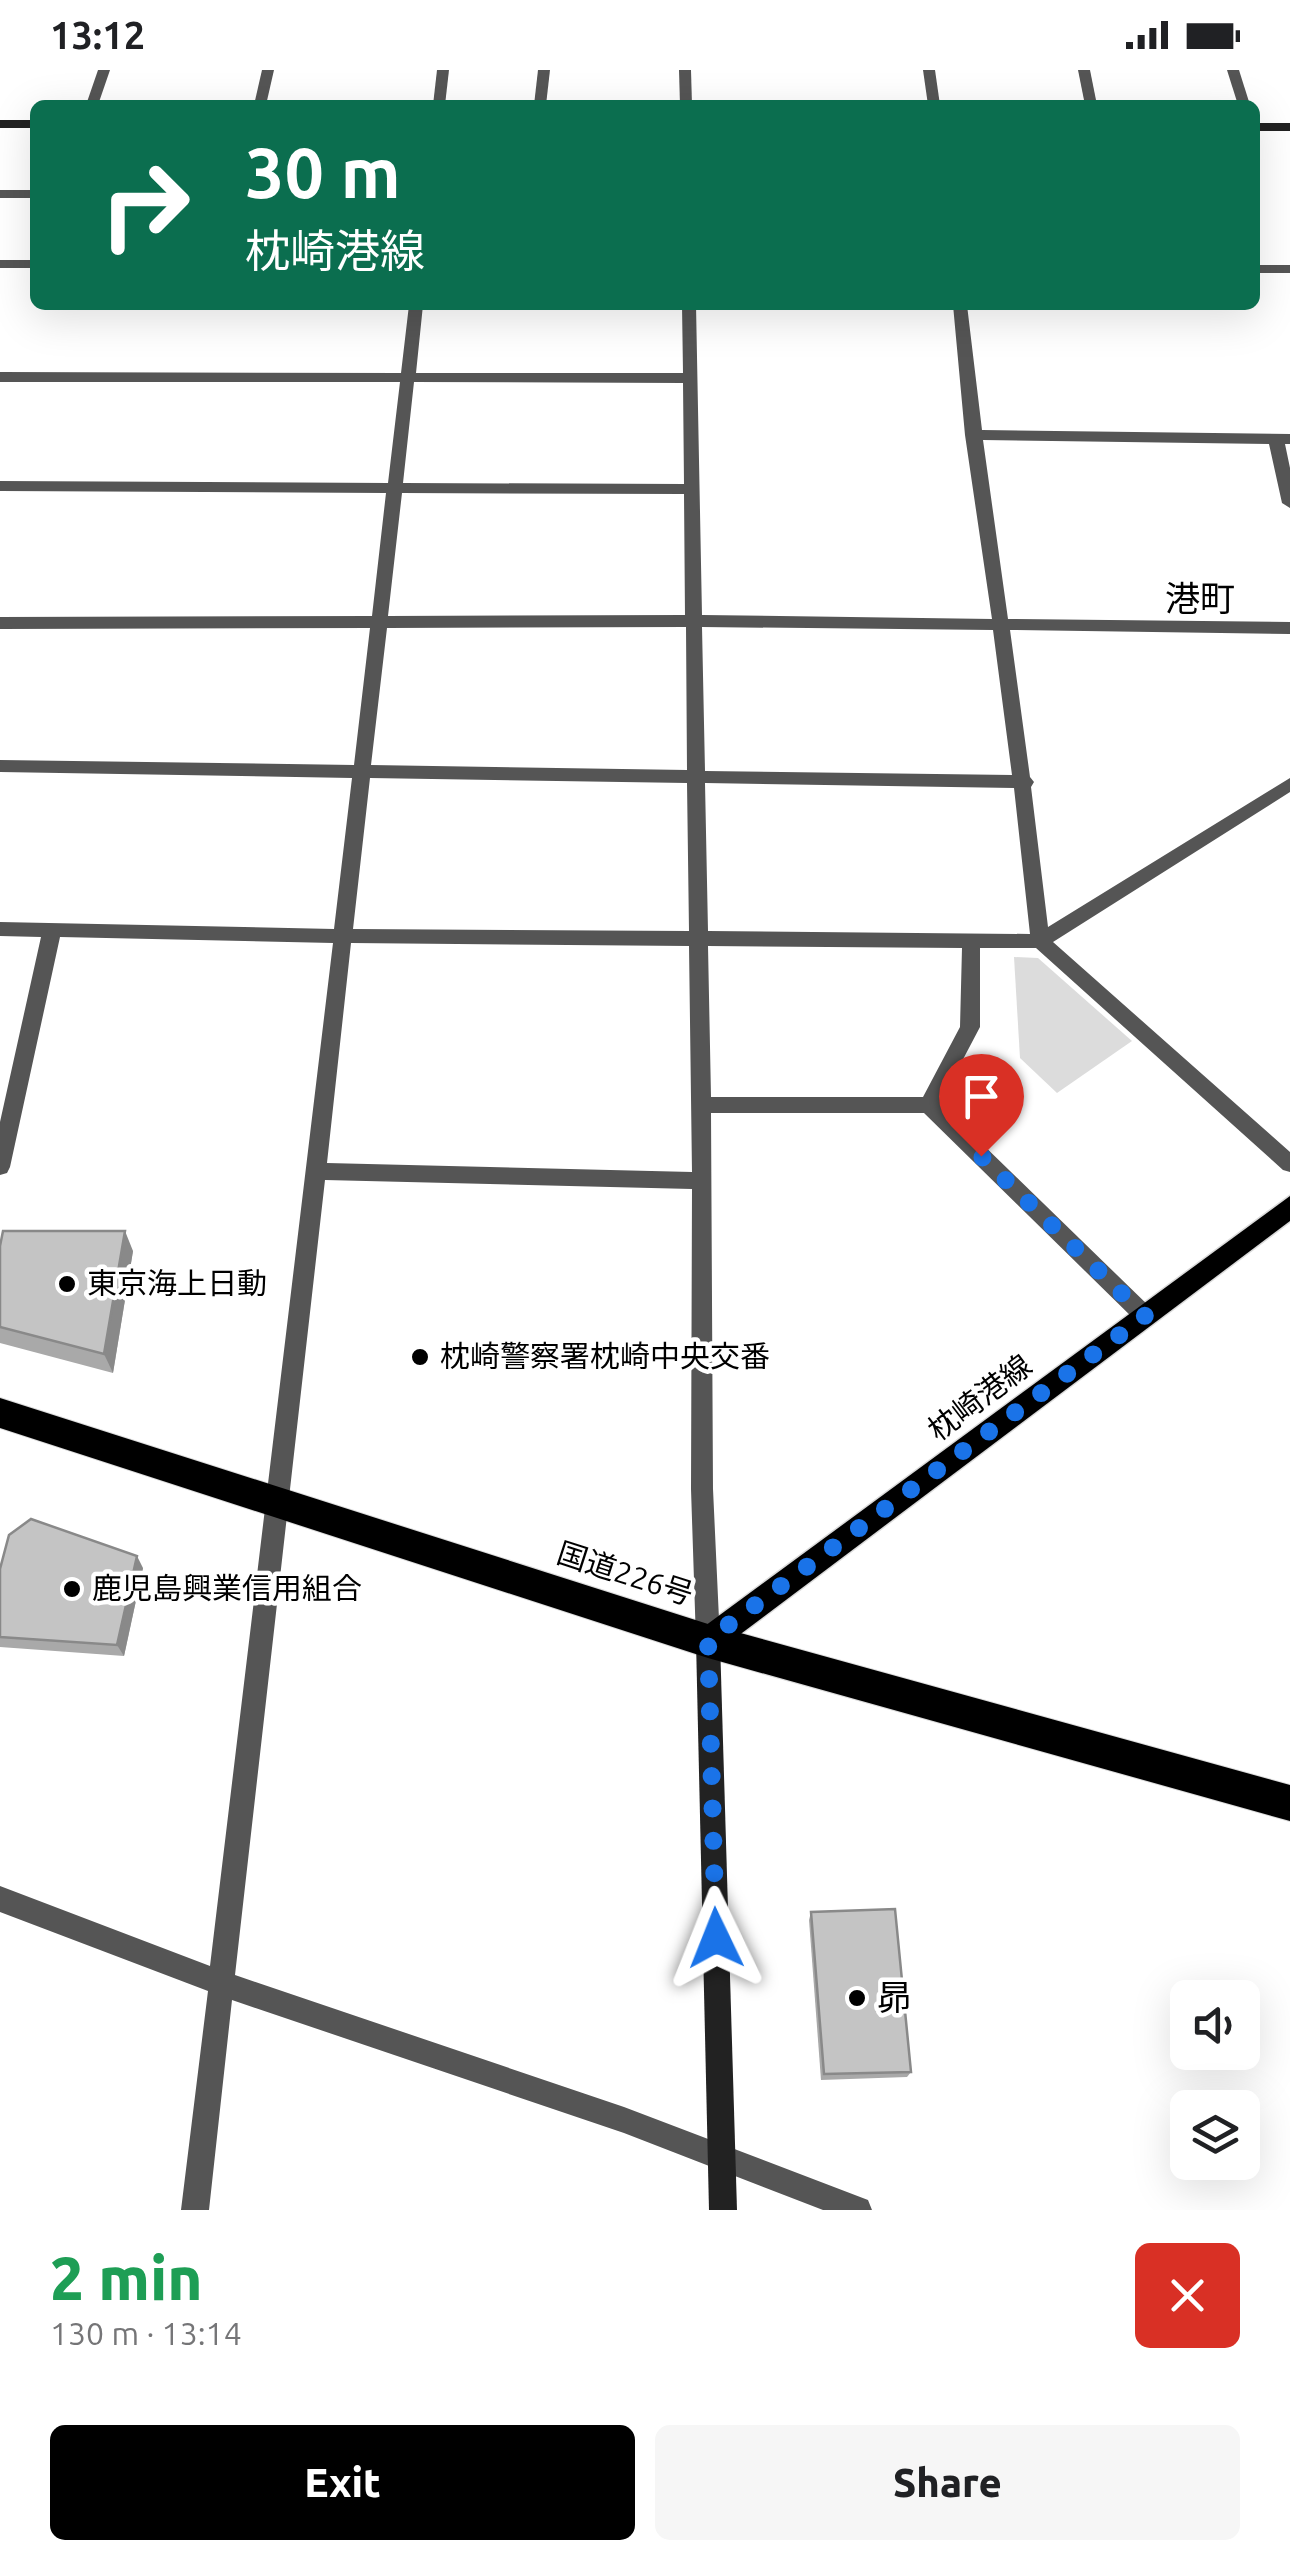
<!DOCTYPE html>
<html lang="en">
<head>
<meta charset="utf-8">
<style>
  body { margin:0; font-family:Ubuntu,"Noto Sans JP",sans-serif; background:#f6f6f6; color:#202124; height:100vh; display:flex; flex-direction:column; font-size:38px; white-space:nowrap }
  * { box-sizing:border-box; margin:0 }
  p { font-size:32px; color:#757577 }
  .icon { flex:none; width:55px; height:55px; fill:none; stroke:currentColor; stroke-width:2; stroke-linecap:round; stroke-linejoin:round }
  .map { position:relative; height:2140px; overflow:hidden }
  .panel { display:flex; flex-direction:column; background:#fff; flex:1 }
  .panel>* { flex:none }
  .banner { position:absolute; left:30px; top:30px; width:1230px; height:210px; border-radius:15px; box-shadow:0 10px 40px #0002; background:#0b6e4f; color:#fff; overflow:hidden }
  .tools { position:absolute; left:1170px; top:1910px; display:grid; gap:20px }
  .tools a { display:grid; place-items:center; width:90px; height:90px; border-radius:15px; background:#fff; box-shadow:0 10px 40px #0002; font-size:50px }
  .pin { position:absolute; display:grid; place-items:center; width:85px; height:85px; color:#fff; margin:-102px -42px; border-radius:50% 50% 50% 0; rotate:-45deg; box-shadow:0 0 10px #0007 }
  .pin .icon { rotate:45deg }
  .me { position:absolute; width:110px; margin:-55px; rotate:358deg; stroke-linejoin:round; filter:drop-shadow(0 0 8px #0008) }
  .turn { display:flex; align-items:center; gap:35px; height:210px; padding:0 50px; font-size:45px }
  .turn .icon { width:130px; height:130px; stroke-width:2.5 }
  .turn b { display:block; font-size:70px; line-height:85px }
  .round { display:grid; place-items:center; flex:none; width:105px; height:105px; border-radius:15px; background:#f6f6f6 }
  .overview { display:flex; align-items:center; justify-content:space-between; height:170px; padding:0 50px }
  h1 { font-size:60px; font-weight:800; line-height:75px; color:#1e9e55 }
  .primary-button { display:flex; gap:20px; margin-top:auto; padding:20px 50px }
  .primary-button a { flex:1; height:115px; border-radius:15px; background:#000; color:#fff; font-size:40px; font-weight:800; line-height:115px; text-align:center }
  .primary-button a+a { background:#f6f6f6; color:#202124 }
  .status { display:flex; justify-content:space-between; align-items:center; height:70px; padding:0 50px; background:#fff; direction:ltr }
  .status svg { height:28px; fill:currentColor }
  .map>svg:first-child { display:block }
  .green { fill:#dcdcdc }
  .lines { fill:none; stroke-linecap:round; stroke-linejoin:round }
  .primary-casing { stroke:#dbdbdb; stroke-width:3 }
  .highway-casing { stroke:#dbdbdb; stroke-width:2 }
  .street { fill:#555; fill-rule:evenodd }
  .secondary { fill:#222; fill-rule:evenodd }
  .primary { fill:#000; fill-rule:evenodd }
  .highway { fill:#000; fill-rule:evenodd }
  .wall { fill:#a9a9a9 }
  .shaded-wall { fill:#898989 }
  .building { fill:#c4c4c4; stroke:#898989; stroke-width:2.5 }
  .route { stroke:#1a73e8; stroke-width:18; stroke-dasharray:0 32.4 }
  .poi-dot { fill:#000; stroke:#fff; stroke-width:4 }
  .labels { text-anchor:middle; stroke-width:9; stroke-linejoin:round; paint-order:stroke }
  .poi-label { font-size:30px; fill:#000; stroke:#fff; text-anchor:start }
  .street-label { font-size:30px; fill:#000; stroke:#fff }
  .quarter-label { font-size:35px; fill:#000; stroke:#fff }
  .near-poi-label { font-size:35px; fill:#000; stroke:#fff; text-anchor:start }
</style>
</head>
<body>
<div class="status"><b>13:12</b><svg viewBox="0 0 49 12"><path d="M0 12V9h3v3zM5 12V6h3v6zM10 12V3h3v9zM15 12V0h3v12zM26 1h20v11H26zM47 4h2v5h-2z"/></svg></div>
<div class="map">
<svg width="1290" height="2140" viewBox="0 0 1290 2140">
  <rect width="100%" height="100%" fill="#fff"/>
  <polygon class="green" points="1014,887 1038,888 1132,971 1057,1023 1020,988"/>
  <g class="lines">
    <defs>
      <polygon id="primary" points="1290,1126 1290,1151 718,1581 708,1585 698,1581 693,1571 698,1561"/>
      <polygon id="highway" points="0,1328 708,1554 1290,1715 1290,1751 708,1588 0,1358"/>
    </defs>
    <use href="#primary" class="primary-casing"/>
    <use href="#highway" class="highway-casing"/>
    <g class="street">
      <polygon points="98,0 110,0 98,35 86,35"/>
      <polygon points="262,0 274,0 266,35 254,35"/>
      <polygon points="437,0 449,0 445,35 433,35"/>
      <polygon points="538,0 550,0 546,35 534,35"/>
      <polygon points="679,0 691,0 692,35 680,35"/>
      <polygon points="923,0 935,0 940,35 928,35"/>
      <polygon points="1078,0 1090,0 1097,35 1085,35"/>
      <polygon points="1227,0 1239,0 1250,35 1238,35"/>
      <rect x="0" y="120" width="35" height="8"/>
      <rect x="0" y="190" width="35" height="8"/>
      <rect x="1255" y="195" width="35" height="8"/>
      <path d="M409,235H423L416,303H683L682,235H696L702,545L992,549L965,365L953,235H967L982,360L1290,364V374H1285L1290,398V438L1282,433L1269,374L983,370L1008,549L1290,552V564L1010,560L1030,707L1034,712L1031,717L1048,857L1290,708V722L1053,872L1290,1082V1102L1283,1100L1036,878H980V957L940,1033L1152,1239L1156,1246L1152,1253L1145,1255L1138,1253L924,1043H711L713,1419L720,1571L716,1579L708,1582L700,1579L696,1571L691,1419L692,1119L325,1110L235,1905L624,2037L868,2130L872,2140H823L624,2063L232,1930L209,2140H181L208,1921L0,1842V1816L210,1896L333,873L60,867L10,1097L7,1103L0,1105V1052L41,867L0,866V852L334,859L352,708L0,702V690L354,695L370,558L0,559V547L372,546L386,423L0,421V411L388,413L400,312H0V302L401,303ZM414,312L683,313L684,414L403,413ZM402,423L684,424L685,545L388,546ZM686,557L687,700L371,695L387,558ZM702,557L993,560L1012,705L705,701ZM370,708L687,713L689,861L353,859ZM705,713L1014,718L1030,864L708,861ZM351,873L689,876L692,1102L327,1093ZM708,876L962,878L960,957L923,1027H711Z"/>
    </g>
    <g class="secondary">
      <rect x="0" y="50" width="35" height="8"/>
      <rect x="1255" y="53" width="35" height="8"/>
      <polygon points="708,1560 716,1563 720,1571 737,2140 709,2140 696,1571 700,1563"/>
    </g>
    <use href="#primary" class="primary"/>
    <use href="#highway" class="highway"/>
  </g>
  <g class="wall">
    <polygon points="0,1176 133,1181 113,1303 0,1273"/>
    <polygon points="143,1498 124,1586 0,1577 0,1499"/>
    <polygon points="811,1842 911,2002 907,2007 821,2010 809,1850"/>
  </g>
  <g class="shaded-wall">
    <polygon points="125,1161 133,1181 113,1303 104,1284"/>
    <polygon points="137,1486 143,1498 124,1586 117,1575"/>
  </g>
  <g class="building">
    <polygon points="3,1161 125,1161 104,1284 0,1257 0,1176"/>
    <polygon points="31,1449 137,1486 117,1575 0,1567 0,1499 9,1465"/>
    <polygon points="895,1839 911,2002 824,2004 811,1842"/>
  </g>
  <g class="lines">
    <polyline class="route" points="716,1868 708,1570 1145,1246 981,1086"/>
  </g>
  <g class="poi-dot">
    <circle cx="67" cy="1214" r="10"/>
    <circle cx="420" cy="1287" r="10"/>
    <circle cx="72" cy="1519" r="10"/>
    <circle cx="857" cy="1928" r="10"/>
  </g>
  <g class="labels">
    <g class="poi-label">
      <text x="87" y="1224">東京海上日動</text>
      <text x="440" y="1297">枕崎警察署枕崎中央交番</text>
      <text x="92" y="1529">鹿児島興業信用組合</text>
    </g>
    <g class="street-label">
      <text transform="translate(980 1328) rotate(-37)" y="10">枕崎港線</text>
      <text transform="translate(625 1504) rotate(18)" y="10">国道226号</text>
    </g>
    <g class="quarter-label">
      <text x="1200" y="541">港町</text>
    </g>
    <g class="near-poi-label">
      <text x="877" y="1940">昴</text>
    </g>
  </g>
</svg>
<div class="tools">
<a><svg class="icon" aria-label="sound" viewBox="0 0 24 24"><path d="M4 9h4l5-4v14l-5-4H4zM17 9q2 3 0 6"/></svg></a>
<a><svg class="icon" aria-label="layers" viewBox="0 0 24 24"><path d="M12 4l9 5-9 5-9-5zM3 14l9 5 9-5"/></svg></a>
</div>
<div class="pin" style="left:981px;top:1086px;background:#d93025"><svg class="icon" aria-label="arrive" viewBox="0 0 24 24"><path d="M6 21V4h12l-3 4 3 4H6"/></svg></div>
<svg class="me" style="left:716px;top:1868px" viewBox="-20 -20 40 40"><path d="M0-17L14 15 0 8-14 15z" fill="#1a73e8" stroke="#fff" stroke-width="4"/></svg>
<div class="banner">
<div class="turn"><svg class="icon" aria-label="right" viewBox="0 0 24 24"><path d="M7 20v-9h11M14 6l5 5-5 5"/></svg><div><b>30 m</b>枕崎港線</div></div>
</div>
</div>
<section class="panel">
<div class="overview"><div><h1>2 min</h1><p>130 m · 13:14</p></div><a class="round" style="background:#d93025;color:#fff"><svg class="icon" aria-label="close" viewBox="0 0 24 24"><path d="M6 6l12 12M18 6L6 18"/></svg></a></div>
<div class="primary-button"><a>Exit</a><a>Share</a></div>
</section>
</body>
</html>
